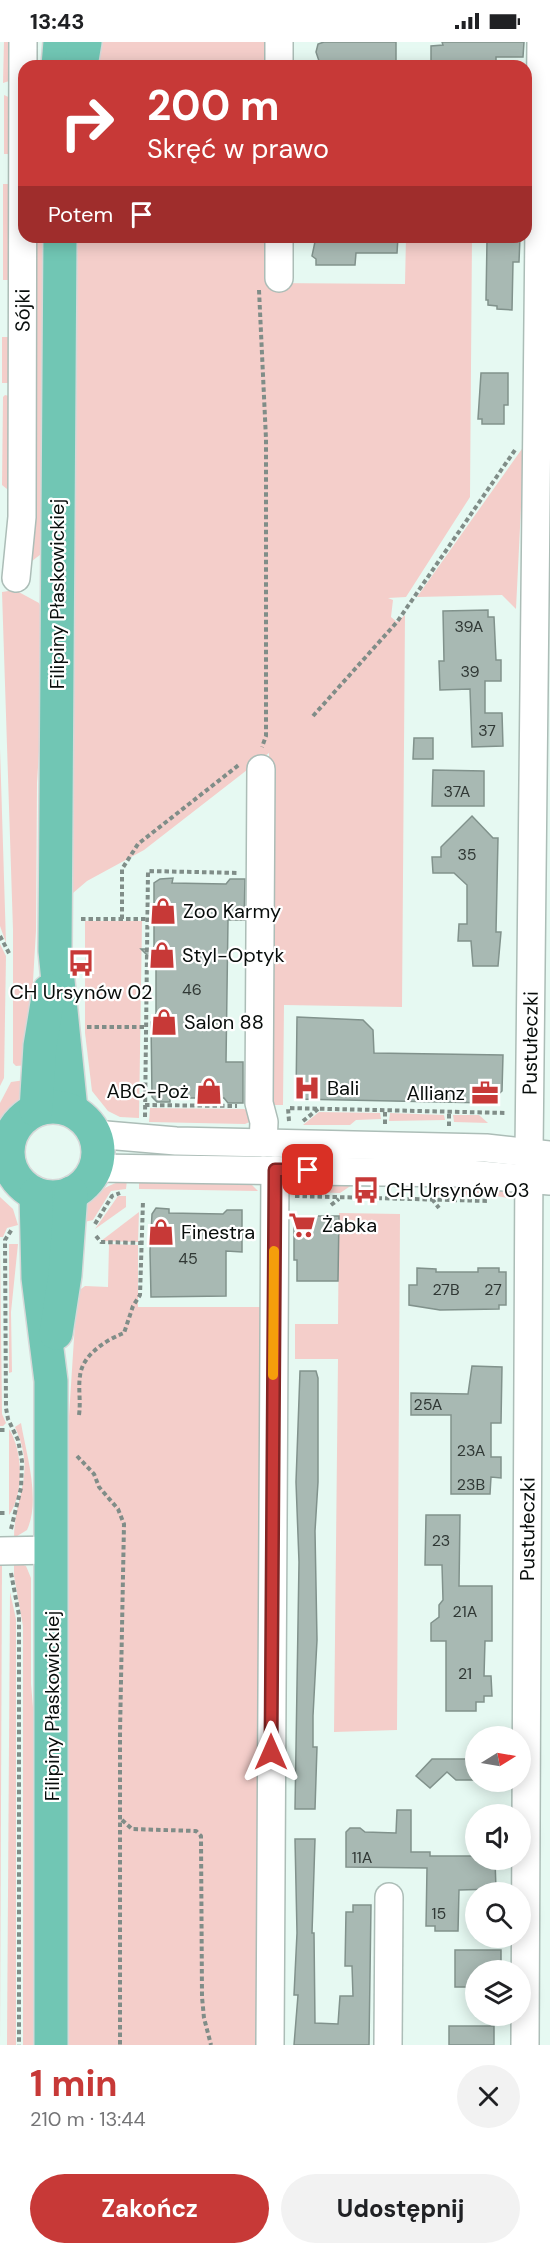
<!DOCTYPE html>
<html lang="pl">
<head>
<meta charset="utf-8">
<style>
  body { margin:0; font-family:"DM Sans",sans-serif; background:#f2f2f2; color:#202124; height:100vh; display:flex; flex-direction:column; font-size:22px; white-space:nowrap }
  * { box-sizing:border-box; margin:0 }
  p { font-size:20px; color:#757577 }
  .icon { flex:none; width:33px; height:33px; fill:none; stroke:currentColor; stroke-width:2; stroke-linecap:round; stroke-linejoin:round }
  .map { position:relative; height:2003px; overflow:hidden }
  .details { display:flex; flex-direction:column; background:#fff; flex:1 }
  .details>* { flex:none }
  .banner { position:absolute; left:18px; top:18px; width:514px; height:183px; border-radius:18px; box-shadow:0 3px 15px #0003; background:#c73937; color:#fff; overflow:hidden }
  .needle { width:39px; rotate:79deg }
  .buttons { position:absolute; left:465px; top:1684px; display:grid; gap:12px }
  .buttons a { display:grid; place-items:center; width:66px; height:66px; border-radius:50%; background:#fff; box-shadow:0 3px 15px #0003; font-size:30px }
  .pin { position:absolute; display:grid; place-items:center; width:51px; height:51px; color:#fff; margin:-26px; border-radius:12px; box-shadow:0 3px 9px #0006 }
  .me { position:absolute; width:66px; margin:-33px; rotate:0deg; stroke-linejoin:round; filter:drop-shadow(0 0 4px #0008) }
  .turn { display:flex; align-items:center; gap:21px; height:126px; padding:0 30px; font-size:27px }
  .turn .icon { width:78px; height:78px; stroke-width:2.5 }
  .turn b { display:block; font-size:42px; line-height:51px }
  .then { display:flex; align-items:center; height:57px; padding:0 30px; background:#0003; gap:12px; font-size:22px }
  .round { display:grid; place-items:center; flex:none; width:63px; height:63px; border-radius:32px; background:#f2f2f2 }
  .summary { display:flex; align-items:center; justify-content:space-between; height:102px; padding:0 30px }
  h1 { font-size:36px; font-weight:700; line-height:45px; color:#c73937 }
  .button { display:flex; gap:12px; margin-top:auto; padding:12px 30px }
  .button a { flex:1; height:69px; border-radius:36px; background:#c73937; color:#fff; font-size:24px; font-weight:700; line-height:69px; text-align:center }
  .button a+a { background:#f2f2f2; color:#202124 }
  .status { display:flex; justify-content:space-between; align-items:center; height:42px; padding:0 30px; background:#fff; direction:ltr }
  .status svg { height:16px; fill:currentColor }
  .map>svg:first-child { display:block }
  .green { fill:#f4ceca }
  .building { fill:#a8b9b3; stroke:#81928c; stroke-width:1.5 }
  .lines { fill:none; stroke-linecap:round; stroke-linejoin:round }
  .minor-casing { stroke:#acbdb7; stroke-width:30 }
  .major-casing { stroke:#d7d8d8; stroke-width:36 }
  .path { stroke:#808d88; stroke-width:4; stroke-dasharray:4.5 3; stroke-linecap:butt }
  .minor { stroke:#fff; stroke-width:27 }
  .major { stroke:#71c6b4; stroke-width:33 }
  .route-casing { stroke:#812524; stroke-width:15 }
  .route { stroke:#c73937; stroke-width:10 }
  .slow { stroke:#f59e0b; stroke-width:10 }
  .labels { text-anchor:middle; stroke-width:4.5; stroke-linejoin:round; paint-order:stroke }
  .number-label { font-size:16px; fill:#303835 }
  .street-label { font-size:20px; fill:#080d0b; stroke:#fff }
  .poi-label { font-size:20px; fill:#080d0b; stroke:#fff; text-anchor:start }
</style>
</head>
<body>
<div class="status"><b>13:43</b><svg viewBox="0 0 49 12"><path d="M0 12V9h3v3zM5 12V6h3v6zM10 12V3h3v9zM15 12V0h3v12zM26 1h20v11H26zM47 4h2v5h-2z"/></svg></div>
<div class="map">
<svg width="550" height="2003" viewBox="0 0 550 2003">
  <rect width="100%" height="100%" fill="#e6f9f2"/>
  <g class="green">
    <polygon points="4,0 15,0 12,38 3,41"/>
    <polygon points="103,0 270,0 270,24 98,24"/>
    <polygon points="4,53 13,57 10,112 4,112"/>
    <polygon points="3,142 12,142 11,238 3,238"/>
    <polygon points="31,195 47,195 45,509 32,519 27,517"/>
    <polygon points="75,195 271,195 271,241 405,242 406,195 472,195 470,455 406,555 388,556 393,558 391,575 397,580 405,573 402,965 284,963 283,1063 268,1063 269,711 144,808 87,839 73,851 71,830"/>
    <polygon points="2,295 13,295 10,341 2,341"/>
    <polygon points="5,353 9,354 10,446 7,447 2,443 3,355"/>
    <polygon points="524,404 516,567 502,553 417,555"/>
    <polygon points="15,548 39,561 43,570 45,616 37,741 36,889 28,1023 16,1024 13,1021 13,888 2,550"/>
    <polygon points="0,706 6,901 0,884"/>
    <polygon points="85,879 142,879 139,1076 120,1075 108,1069 92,1049 85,991"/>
    <polygon points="0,902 6,914 4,1036 0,1044"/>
    <polygon points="25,1038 21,1056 0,1078 0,1061 11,1040"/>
    <polygon points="150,1066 244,1067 249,1069 252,1079 245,1082 149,1080"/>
    <polygon points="319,1070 380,1071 381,1077 356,1078 350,1083 303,1083"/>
    <polygon points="390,1071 444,1073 445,1078 389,1079"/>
    <polygon points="453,1073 479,1073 488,1081 454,1080"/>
    <polygon points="139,1137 250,1141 258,1149 139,1147"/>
    <path d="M127,1138L126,1147L111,1149L93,1178L80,1181C86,1157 102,1143 127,1138Z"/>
    <polygon points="285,1140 352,1143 340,1151 279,1149"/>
    <polygon points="431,1140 513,1147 518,1158 497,1154 437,1153 431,1148"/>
    <polygon points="118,1154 126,1154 126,1165 95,1187"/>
    <polygon points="0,1155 13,1167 18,1183 7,1186 3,1195 0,1195"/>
    <polygon points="139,1170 138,1200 101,1199"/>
    <polygon points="339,1171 400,1172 397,1688 334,1690 338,1317 295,1317 295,1282 338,1282"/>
    <polygon points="0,1202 2,1372 6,1381 3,1384 0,1384"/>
    <polygon points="9,1202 18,1202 11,1270 12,1330 9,1331"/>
    <polygon points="109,1202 138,1203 138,1265 267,1265 263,2003 64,2003 67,1405 77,1250 85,1244 108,1245"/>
    <path d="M21,1381C26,1411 41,1458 27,1488L14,1496C14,1453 37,1433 15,1385Z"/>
    <path d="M9,1387C23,1409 24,1452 9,1473Z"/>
    <polygon points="14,1519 26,1524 31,1536 31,1642 37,1712 38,2003 23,2003 23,1584 14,1534"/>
    <polygon points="2,1520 0,2003 0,1521"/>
    <polygon points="10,1550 16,1577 16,2003 7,2003"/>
  </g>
  <g class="building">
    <polygon points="324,0 396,0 396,24 324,24 324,19 319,19 316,10 318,2"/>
    <polygon points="442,0 524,0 523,15 496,15 496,24 431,24 431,4 443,3"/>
    <polygon points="316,195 398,195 397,211 356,211 355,223 316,223 316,217 312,214"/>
    <polygon points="498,195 520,195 519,220 513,220 512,268 497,267 497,264 488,263 488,258 486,258 487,198 498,198"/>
    <polygon points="481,331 508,331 508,363 504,363 504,382 482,382 482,377 478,377"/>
    <polygon points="488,568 488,575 494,575 496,618 501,618 501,639 485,639 485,671 502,671 503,704 472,705 470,647 440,648 439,619 444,619 443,569"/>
    <polygon points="414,696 433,696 433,717 413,717"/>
    <polygon points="433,728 484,729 484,764 432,764"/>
    <polygon points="472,774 493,796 498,796 496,890 501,890 498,924 473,924 471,899 458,899 459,882 467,882 467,843 454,831 433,831 432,815 441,815 441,805"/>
    <polygon points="173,836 172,841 226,842 230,837 245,837 244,878 228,878 226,1020 243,1020 243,1061 228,1061 224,1056 170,1056 170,1060 157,1060 152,1055 151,980 156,974 156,922 141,907 154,907 154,841 160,837"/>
    <polygon points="297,975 363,978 373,988 374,1011 503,1013 502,1049 489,1061 296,1057"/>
    <polygon points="156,1166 169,1167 169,1171 223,1172 227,1168 242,1168 242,1210 226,1209 226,1254 151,1255 150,1209 152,1172"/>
    <polygon points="294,1174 339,1174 338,1239 297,1239 297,1218 294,1218"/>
    <polygon points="417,1226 436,1227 436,1230 478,1230 478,1226 499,1226 499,1230 506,1230 506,1263 499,1263 499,1267 440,1268 409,1263 409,1243 417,1243"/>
    <polygon points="472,1324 502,1325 501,1381 491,1381 491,1415 501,1415 501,1436 491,1435 490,1452 451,1452 451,1373 411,1373 411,1351 468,1352"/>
    <polygon points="300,1329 316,1329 318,1336 318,1440 315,1489 317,1598 313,1674 313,1705 317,1705 315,1767 295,1767 299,1520 296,1440"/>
    <polygon points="426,1473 460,1473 459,1544 492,1544 492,1599 485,1599 484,1634 491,1634 492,1654 484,1654 484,1660 476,1660 476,1669 446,1669 446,1599 431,1599 431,1581 439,1575 439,1563 443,1558 442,1523 425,1523"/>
    <polygon points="432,1717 476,1717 476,1738 456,1738 447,1730 430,1746 416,1734"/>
    <polygon points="397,1768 411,1768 411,1810 430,1810 430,1814 476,1814 476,1818 495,1818 496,1847 459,1848 458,1889 435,1889 435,1884 426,1884 427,1826 346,1825 346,1790 350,1786 360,1786 365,1790 396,1791"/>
    <polygon points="295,1797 315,1797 312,1891 314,1891 315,1981 338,1982 340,1954 353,1954 352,1924 345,1924 346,1870 353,1870 353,1863 371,1863 369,2003 294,2003 298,1953 294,1953 297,1891"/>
    <polygon points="455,1908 501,1908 501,1929 476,1929 476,1945 455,1945"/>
    <rect x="449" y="1984" width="45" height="19"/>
  </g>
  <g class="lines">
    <defs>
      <g id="minor">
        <polyline points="279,0 279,24"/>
        <polyline points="279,236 279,195"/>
        <path id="s1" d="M16,536L22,475L23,0"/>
        <polyline points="261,727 259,1061 264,1080 263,1101"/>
        <polyline points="94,1092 176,1099 486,1106 550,1113"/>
        <polyline points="0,1093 13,1088"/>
        <polyline points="95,1126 457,1131 550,1139"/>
        <polyline points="0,1127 12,1129"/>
        <polyline points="0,1509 53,1508"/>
        <polyline points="270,2003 275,1128"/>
        <polyline points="388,2003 389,1855"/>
        <path id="s2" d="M525,2003L529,1110L541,0"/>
      </g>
      <g id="major">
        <polyline points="58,24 60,0"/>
        <polyline points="81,24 85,0"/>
        <polyline points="60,195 55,909 71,1068"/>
        <circle cx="53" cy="1110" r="45"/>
        <polyline points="36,1068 40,1004 49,949"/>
        <polyline points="36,1152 38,1236 51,1339 51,2003"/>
        <polyline points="56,1291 65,1233 71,1151"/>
      </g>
    </defs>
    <use href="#minor" class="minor-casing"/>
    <use href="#major" class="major-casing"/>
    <g class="path">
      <polyline points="259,248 266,397 266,694 262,705"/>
      <polyline points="313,674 397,580 515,408"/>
      <polyline points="81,877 147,877"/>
      <polyline points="122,877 122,827 138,802 240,722"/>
      <polyline points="0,894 10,913"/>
      <polyline points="87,985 146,985"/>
      <polyline points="145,1063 237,1064"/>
      <polyline points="145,1075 148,829 239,831"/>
      <polyline points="289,1079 288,1066 507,1071"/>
      <polyline points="303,1079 318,1067"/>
      <polyline points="385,1082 385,1068"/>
      <polyline points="449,1084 449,1069"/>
      <polyline points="295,1154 489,1159"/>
      <polyline points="432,1157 439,1166"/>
      <polyline points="331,1163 339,1157"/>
      <polyline points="95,1182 112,1154 120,1151"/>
      <polyline points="96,1194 101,1200 142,1201"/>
      <path d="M79,1373C81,1359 78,1347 80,1334C82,1313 106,1298 124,1291L133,1264L140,1253L143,1159"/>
      <polyline points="0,1388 5,1388"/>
      <polyline points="77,1414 94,1432 99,1445 118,1467 124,1482 120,1691 120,2003"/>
      <polyline points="0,1471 5,1471"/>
      <polyline points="11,1487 21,1446 22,1419 18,1398 8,1377 6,1366 5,1198 12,1187"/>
      <polyline points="11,1531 19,1573 19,2003"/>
      <polyline points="122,1778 132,1787 196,1789 201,1794 202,1955 204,1976 211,2003"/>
    </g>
    <use href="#minor" class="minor"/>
    <use href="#major" class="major"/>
  </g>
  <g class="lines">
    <defs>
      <polyline id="route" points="271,1710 275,1128 308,1128"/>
    </defs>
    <use href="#route" class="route-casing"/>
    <use href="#route" class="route"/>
    <polyline class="slow" points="273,1333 274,1209"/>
  </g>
  <defs>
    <symbol id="shop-bare" viewBox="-9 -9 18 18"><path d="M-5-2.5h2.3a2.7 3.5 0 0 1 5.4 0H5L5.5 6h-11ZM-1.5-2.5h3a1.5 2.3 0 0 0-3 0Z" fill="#c73937" stroke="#fff" stroke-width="2.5" paint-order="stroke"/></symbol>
    <symbol id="bus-bare" viewBox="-9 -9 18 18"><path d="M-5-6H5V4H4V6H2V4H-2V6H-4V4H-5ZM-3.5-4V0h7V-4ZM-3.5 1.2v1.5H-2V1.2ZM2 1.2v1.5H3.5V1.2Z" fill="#c73937" stroke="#fff" stroke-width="2.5" paint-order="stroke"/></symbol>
    <symbol id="hospital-bare" viewBox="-9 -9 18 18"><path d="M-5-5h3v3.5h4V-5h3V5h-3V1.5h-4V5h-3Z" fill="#c73937" stroke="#fff" stroke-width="2.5" paint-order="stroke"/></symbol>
    <symbol id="office-bare" viewBox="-9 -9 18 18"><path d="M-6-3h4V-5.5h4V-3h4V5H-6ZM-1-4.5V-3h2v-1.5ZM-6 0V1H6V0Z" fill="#c73937" stroke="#fff" stroke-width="2.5" paint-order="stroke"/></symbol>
    <symbol id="supermarket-bare" viewBox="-9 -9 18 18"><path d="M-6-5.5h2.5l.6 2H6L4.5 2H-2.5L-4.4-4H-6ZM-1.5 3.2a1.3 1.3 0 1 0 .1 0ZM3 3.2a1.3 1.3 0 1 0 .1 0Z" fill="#c73937" stroke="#fff" stroke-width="2.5" paint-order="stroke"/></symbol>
  </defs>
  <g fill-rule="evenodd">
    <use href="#shop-bare" x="144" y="850" width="38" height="38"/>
    <use href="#shop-bare" x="143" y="894" width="38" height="38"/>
    <use href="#bus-bare" x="62" y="902" width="38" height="38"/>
    <use href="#shop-bare" x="145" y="961" width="38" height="38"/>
    <use href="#hospital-bare" x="288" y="1027" width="38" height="38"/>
    <use href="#shop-bare" x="190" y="1030" width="38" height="38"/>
    <use href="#office-bare" x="466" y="1032" width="38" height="38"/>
    <use href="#bus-bare" x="347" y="1129" width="38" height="38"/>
    <use href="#supermarket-bare" x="283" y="1164" width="38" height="38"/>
    <use href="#shop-bare" x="142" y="1171" width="38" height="38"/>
  </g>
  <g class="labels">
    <g class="number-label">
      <text x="469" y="590">39A</text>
      <text x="470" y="635">39</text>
      <text x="487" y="694">37</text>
      <text x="457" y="755">37A</text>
      <text x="467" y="818">35</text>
      <text x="192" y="953">46</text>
      <text x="188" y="1222">45</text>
      <text x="446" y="1253">27B</text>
      <text x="493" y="1253">27</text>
      <text x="428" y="1368">25A</text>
      <text x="471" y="1414">23A</text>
      <text x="471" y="1448">23B</text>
      <text x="441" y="1504">23</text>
      <text x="465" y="1575">21A</text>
      <text x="465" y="1637">21</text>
      <text x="362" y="1821">11A</text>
      <text x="439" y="1877">15</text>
    </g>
    <g class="street-label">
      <text dy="7" stroke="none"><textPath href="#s1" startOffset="268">Sójki</textPath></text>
      <text transform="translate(57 552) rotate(-90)" y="7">Filipiny Płaskowickiej</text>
      <text dy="7" stroke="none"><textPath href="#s2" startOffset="1002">Pustułeczki</textPath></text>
      <text dy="7" stroke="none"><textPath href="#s2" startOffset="516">Pustułeczki</textPath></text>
      <text transform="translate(52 1664) rotate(-90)" y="7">Filipiny Płaskowickiej</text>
    </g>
    <g class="poi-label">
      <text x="183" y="876">Zoo Karmy</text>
      <text x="182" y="920">Styl-Optyk</text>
      <text x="81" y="957" text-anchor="middle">CH Ursynów 02</text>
      <text x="184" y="987">Salon 88</text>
      <text x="327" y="1053">Bali</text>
      <text x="189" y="1056" text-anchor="end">ABC-Poż</text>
      <text x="465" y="1058" text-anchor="end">Allianz</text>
      <text x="386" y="1155">CH Ursynów 03</text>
      <text x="322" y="1190">Żabka</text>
      <text x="181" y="1197">Finestra</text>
    </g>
  </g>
</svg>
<div class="buttons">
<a><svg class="needle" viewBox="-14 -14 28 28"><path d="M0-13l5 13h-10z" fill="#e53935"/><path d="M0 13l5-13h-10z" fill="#757577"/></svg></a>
<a><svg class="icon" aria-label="sound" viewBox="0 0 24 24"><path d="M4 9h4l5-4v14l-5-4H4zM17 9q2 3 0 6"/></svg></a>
<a><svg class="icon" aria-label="search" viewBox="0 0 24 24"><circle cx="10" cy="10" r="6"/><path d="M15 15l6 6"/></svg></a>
<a><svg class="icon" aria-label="layers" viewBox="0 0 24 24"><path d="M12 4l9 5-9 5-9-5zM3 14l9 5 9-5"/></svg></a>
</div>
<div class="pin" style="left:308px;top:1128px;background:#d93025"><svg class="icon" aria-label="arrive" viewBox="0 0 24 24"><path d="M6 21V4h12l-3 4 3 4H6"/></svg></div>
<svg class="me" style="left:271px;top:1710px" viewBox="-20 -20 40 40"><path d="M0-17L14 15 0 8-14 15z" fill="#c73937" stroke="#fff" stroke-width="4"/></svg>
<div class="banner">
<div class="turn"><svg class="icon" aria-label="right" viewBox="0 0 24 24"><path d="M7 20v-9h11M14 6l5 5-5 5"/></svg><div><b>200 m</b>Skręć w prawo</div></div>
<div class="then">Potem<svg class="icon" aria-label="arrive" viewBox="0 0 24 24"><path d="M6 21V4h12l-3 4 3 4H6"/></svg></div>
</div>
</div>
<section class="details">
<div class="summary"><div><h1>1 min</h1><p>210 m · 13:44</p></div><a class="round"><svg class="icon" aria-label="close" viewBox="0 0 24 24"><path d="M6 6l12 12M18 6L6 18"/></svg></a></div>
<div class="button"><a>Zakończ</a><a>Udostępnij</a></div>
</section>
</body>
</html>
